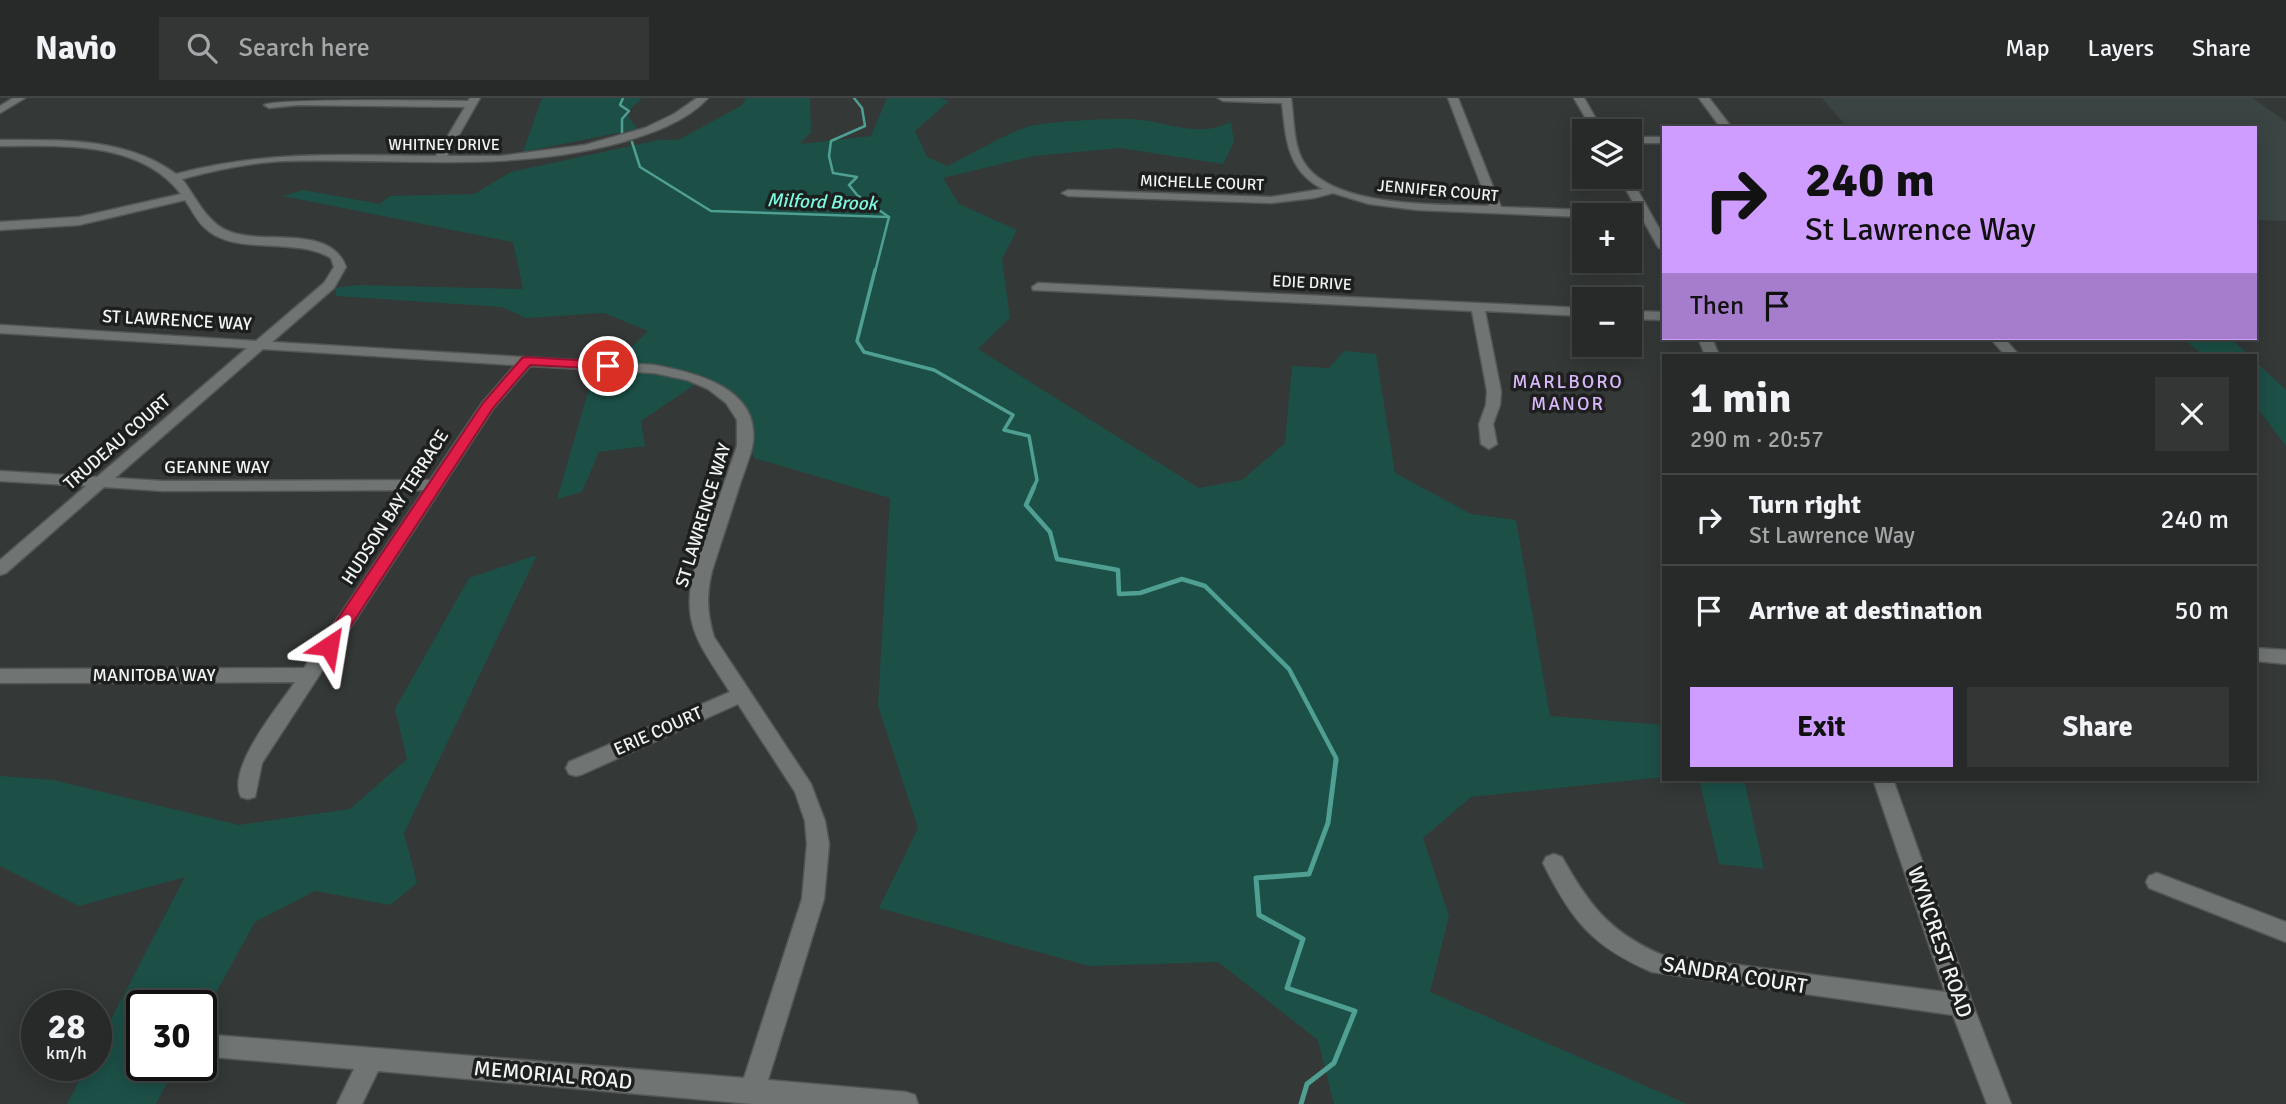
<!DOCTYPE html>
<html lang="en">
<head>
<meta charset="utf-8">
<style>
  body { margin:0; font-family:Signika,sans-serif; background:#333635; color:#f1f3f6; height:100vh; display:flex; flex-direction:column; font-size:26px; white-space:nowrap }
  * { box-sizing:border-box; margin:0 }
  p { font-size:23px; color:#a4a7a8 }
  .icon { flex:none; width:38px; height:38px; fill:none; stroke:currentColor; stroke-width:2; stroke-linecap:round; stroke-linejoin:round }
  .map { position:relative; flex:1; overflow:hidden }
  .panel { position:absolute; left:1662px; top:256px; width:595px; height:427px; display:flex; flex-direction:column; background:#272a29; border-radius:0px; box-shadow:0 4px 18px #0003,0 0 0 2px #434646 }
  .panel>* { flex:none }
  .hud { position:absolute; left:1662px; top:28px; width:595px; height:214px; border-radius:0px; box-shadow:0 4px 18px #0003,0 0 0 2px #434646; background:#cf9dff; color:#111; overflow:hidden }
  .tools { position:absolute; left:1572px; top:21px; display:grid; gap:14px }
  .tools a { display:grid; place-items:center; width:70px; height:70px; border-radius:0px; background:#272a29; box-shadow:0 4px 18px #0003,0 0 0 2px #434646; font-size:35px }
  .speed { position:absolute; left:21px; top:892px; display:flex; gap:14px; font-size:35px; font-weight:700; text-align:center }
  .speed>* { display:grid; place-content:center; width:91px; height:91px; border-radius:50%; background:#272a29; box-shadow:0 4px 18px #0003,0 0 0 2px #434646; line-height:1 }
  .speed small { font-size:18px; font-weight:400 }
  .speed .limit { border:4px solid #111; border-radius:10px; background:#fff; color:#111 }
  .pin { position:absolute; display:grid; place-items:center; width:60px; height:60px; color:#fff; margin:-30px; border:4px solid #fff; border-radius:50%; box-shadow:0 2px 7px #0007 }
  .me { position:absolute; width:77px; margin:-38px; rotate:33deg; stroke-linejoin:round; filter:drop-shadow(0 0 5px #0008) }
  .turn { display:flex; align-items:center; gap:24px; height:147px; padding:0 28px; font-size:32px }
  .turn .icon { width:91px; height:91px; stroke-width:2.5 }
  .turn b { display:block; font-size:49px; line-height:60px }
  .then { display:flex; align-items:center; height:66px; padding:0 28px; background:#0003; gap:14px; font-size:26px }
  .round { display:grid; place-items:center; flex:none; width:74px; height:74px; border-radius:0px; background:#333635 }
  .summary { display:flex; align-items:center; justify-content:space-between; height:119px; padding:0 28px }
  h1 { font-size:42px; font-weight:700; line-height:52px }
  .action { display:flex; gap:14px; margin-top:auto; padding:14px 28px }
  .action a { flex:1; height:80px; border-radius:0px; background:#cf9dff; color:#111; font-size:28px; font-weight:700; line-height:80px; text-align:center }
  .action a+a { background:#333635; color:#f1f3f6 }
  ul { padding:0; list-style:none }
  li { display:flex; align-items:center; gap:21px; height:91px; padding:0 28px; border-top:2px solid #434646 }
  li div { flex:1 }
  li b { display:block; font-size:26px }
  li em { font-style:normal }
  header { display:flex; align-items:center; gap:42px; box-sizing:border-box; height:98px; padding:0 35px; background:#272a29; border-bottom:2px solid #434646 }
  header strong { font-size:33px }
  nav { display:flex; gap:38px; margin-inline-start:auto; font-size:24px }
  .search { width:490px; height:63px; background:#333635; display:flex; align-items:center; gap:18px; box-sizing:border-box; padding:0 24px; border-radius:0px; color:#a4a7a8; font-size:26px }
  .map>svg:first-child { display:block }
  .built { fill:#3a4543 }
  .green { fill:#1c5047 }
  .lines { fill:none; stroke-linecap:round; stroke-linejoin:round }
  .stream-far3 { stroke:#4f9f93; stroke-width:2.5 }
  .stream-far2 { stroke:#4f9f93; stroke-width:3.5 }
  .stream-far1 { stroke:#4f9f93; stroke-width:4.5 }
  .stream { stroke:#4f9f93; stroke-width:5 }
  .minor-casing { stroke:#535655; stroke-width:3 }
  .minor { fill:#707573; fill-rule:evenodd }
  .route { fill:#e11d48; stroke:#92132f; stroke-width:2 }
  .labels { text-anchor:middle; stroke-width:7; stroke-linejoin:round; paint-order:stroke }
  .far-street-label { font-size:16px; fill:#f1f4f3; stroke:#1d1f1e }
  .street-label { font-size:18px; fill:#f1f4f3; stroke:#1d1f1e }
  .water-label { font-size:19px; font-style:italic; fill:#7ffae2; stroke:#1d1f1e }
  .neighbourhood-label { font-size:19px; letter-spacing:2px; fill:#d9b7fb; stroke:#1d1f1e }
  .near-street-label { font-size:21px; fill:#f1f4f3; stroke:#1d1f1e }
</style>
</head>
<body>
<header>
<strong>Navio</strong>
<div class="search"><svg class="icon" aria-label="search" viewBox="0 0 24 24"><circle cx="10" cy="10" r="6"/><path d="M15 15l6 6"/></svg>Search here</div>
<nav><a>Map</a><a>Layers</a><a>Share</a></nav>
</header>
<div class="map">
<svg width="2286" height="1006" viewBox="0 0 2286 1006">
  <rect width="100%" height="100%" fill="#343837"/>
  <polygon class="built" points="1822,0 2253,0 2286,24 2286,123 2256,122 2256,30 1848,30"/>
  <g class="green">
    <polygon points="542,0 642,0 626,15 637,31 523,54"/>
    <path d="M746,0H810L811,34L800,46L871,38L887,0H940L949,3L915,33L927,59L947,68C968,58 1010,33 1030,28C1054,23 1101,21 1127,21C1166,21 1192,42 1231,24L1234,44L1223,66L1120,50L1034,58L943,80L959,106L1017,132L1002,161L1010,220L978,251L1199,390L1242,382L1285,345L1292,268L1329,270L1344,253L1376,256L1395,375L1471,416L1516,422L1550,618L1664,627V679L1471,699L1423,740L1449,818L1430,894L1687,1006H1334L1318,942L1218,864L1089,868L879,810L918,730L878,608L890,400L754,360L736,301L703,281L641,323L645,348L599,354L582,394L557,401L589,291L648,233L604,215L526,220L502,209L336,198L335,190L358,187L523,191L513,144L283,98L303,92L380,106L390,98L474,96L511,74L658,42H678L741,8Z"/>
    <polygon points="2181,240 2230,240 2249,257 2204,257"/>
    <polygon points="2256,264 2286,292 2286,348 2256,308"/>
    <polygon points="537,457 404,735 417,785 390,807 315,793 255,824 201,922 201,908 142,908 142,968 176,968 156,1006 67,1006 87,968 96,968 96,950 185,779 79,808 0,768 0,678 53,682 239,727 350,711 407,661 395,611 469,480"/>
    <polygon points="1699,681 1744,681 1764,771 1719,766"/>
  </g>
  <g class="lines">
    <g class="stream-far3">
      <polyline points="854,0 862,10 865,28 831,43 829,58 833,75 857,79 849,87 857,97 889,119"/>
      <polyline points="622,35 622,21 629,13 620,7 623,0"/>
      <polyline points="632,44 640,69 711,113 889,119 875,174"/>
    </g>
    <polyline class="stream-far2" points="875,172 857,243 864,254 934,272 1013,317 1004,332 1029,338 1037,382 1033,391"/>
    <polyline class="stream-far1" points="1034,389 1026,407 1050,434 1057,461 1118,472 1119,496 1140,495 1182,481 1205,488 1289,571 1336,660 1336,664"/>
    <polyline class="stream" points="1301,1006 1307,986 1334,965 1355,913 1287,890 1303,841 1259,817 1256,780 1309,776 1328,725 1336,662"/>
    <defs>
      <g id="minor">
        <polygon points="13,0 25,0 0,15 0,8"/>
        <path d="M470,0H480L447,58H500L585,47L645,30L674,16L697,0H708C686,24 650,36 619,45C507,75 400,60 286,63C251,64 216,72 182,81C196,99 206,124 228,133C263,148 330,125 346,169L334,190L272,244L654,267C697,275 764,291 752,350C749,362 744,374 740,386C731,415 721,444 712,473C706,497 707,516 714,539L811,686L825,723L829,746L824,801L768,982L906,994L915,997L918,1006H752L378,973L362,1006H337L354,971L201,958V936L744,980L802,801L807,746L805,723L795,694L738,606L583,676L576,678L569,676L566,670L569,664L730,594C702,549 680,528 694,473L737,348V322L726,305L708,291L687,282L654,275L530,268L493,311L262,665L255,699L248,701L241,699C226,670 279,608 295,584L0,585V571L304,570L424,392L163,393L104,389L6,475L0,477V462L86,388L0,383V373L97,379L247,250L0,235V227L256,243L324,185L334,169L331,160C294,138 233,159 204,129C196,122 191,110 185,102L79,127L0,132V124L79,119L181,96C140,42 60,48 0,48V42C59,42 126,39 176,76C266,52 344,57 436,58L465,9L298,7L269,10L264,7C282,0 436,3 468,3ZM263,251L515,267L482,305L430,382L163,383L115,380Z"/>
        <path d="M1218,0H1291C1294,20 1293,45 1303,63C1331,111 1441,106 1489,108L1448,0H1458L1501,109L1610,113L1616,117H1584V119L1417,112L1369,106L1333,95L1314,100L1271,105L1068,98L1062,95L1068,92L1271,99L1323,91C1287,73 1286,41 1282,5L1223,3Z"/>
        <polygon points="1574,0 1584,0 1603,33 1593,33"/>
        <polygon points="1699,0 1709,0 1732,30 1721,30"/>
        <rect x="1629" y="39" width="35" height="6"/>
        <polygon points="1619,79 1630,79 1664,139 1664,153 1658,149"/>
        <polygon points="1038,185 1584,210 1584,218 1485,213 1501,293 1500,307 1493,326 1497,346 1489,351 1481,346 1479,326 1486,307 1487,293 1472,213 1033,192 1032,189"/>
        <polygon points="1629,213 1664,214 1664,222 1629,221"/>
        <polygon points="1698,240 1712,240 1719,257 1705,257"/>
        <polygon points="1990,240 2004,240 2019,257 2005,257"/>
        <polygon points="2256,550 2286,552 2286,566 2256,563"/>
        <path d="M1873,681H1893L1973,907L2011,1006H1987L1953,917L1652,874C1592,848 1572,823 1543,765L1546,759L1554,756L1562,759C1589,807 1609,834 1662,857L1945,894Z"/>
        <polygon points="2157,775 2286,824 2286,844 2149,790 2146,784 2149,778"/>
      </g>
    </defs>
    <use href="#minor" class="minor-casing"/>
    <use href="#minor" class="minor"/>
  </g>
  <polygon class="route" points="526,259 608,264 615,268 608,271 530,267 493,310 335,552 323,552 321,548 323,543 483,305 522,260"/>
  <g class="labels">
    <g class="far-street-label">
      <text x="444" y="52">WHITNEY DRIVE</text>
      <text transform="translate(1202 84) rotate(2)" y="6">MICHELLE COURT</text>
      <text transform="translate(1438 92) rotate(5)" y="6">JENNIFER COURT</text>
      <text transform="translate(1312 184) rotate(3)" y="6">EDIE DRIVE</text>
    </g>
    <g class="street-label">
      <text transform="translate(177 222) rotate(3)" y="6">ST LAWRENCE WAY</text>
      <text transform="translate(117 344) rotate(-41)" y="6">TRUDEAU COURT</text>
      <text x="217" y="375">GEANNE WAY</text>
      <text transform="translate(395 409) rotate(-57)" y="6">HUDSON BAY TERRACE</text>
      <text transform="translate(703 417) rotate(-73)" y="6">ST LAWRENCE WAY</text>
      <text x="154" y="583">MANITOBA WAY</text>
      <text transform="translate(658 633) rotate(-24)" y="6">ERIE COURT</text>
    </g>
    <g class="water-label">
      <text transform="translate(822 103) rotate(2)" y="7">Milford Brook</text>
    </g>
    <g class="neighbourhood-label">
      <text x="1568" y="290">MARLBORO<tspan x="1568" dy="22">MANOR</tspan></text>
    </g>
    <g class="near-street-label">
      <text transform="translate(1940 844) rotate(71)" y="7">WYNCREST ROAD</text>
      <text transform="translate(1735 877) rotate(9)" y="7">SANDRA COURT</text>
      <text transform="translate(553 977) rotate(5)" y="7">MEMORIAL ROAD</text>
    </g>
  </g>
</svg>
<div class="tools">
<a><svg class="icon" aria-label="layers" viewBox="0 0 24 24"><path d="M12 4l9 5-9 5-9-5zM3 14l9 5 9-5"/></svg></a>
<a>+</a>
<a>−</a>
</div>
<div class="speed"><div>28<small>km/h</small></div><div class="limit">30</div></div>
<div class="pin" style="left:608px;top:268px;background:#d93025"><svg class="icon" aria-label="arrive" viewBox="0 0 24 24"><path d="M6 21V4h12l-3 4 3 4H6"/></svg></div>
<svg class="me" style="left:329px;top:548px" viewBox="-20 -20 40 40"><path d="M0-17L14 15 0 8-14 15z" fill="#e11d48" stroke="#fff" stroke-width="4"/></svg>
<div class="hud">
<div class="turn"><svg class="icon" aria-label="right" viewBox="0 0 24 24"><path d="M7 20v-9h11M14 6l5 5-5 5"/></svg><div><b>240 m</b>St Lawrence Way</div></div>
<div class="then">Then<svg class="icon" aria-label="arrive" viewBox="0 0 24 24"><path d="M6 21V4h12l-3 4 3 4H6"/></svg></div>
</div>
<section class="panel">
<div class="summary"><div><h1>1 min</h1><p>290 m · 20:57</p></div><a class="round"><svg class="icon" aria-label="close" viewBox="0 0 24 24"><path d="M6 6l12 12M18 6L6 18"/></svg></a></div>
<ul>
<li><svg class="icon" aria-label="right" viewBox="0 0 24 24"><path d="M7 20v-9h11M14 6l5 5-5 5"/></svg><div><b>Turn right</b><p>St Lawrence Way</p></div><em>240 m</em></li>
<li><svg class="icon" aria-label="arrive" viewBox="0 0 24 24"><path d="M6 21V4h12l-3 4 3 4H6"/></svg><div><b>Arrive at destination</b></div><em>50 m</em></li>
</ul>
<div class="action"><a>Exit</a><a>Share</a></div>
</section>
</div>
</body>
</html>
